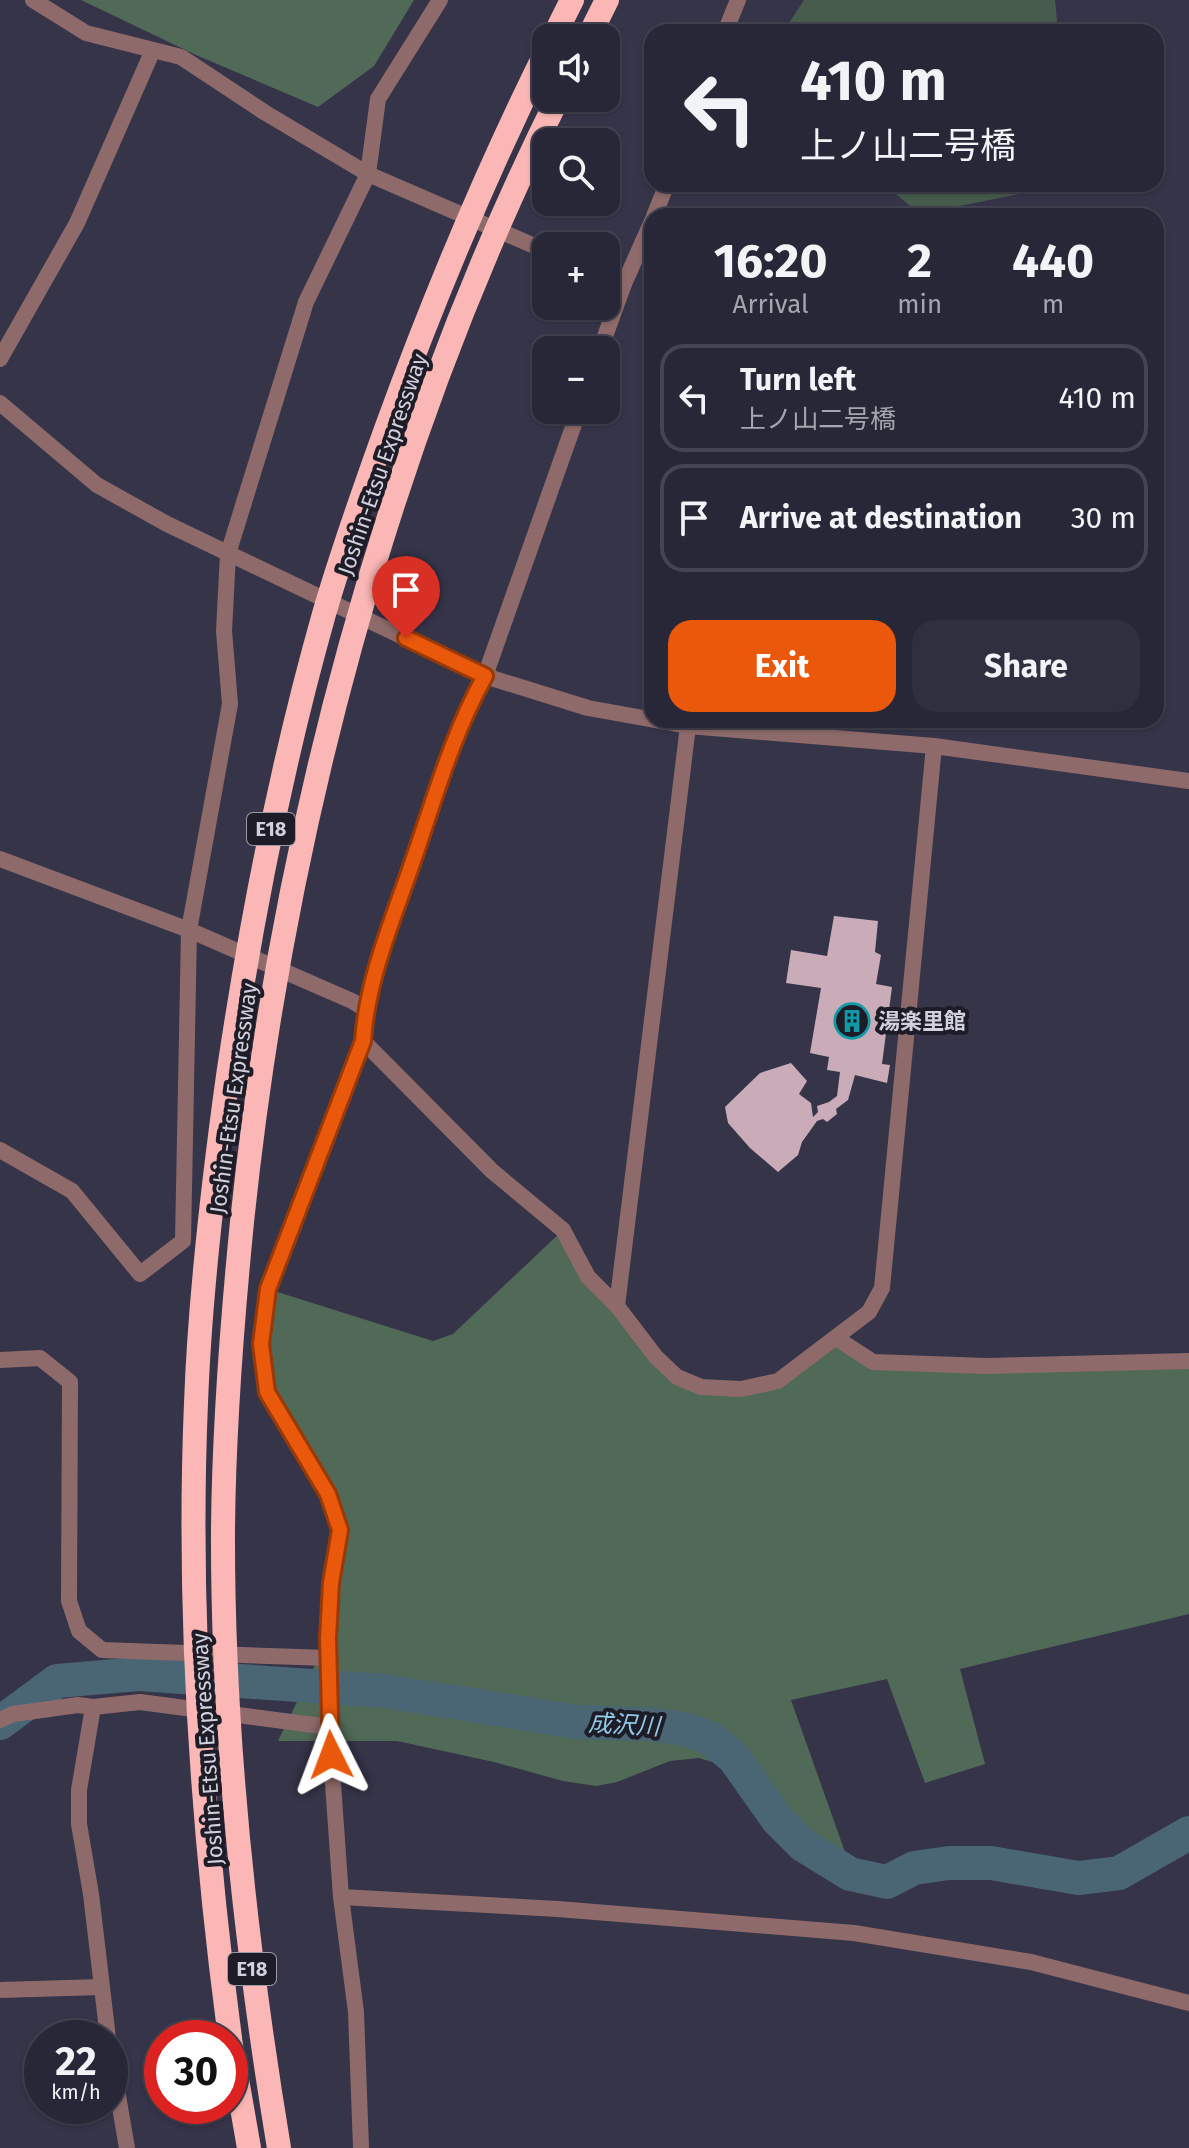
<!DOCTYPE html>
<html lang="en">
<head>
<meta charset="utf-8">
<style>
  body { margin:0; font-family:"Fira Sans","Noto Sans JP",sans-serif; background:#302f3f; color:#f1f3f6; height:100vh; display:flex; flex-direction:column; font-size:30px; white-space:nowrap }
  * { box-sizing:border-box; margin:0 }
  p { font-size:26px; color:#a5a5ad }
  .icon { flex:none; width:44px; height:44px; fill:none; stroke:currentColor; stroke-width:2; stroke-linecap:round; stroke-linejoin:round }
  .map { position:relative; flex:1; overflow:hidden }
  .panel { position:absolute; left:644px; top:208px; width:520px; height:520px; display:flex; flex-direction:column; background:#282737; border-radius:24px; box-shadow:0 2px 6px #0004,0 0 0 2px #444452 }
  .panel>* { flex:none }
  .top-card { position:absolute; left:644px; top:24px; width:520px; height:168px; border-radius:24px; box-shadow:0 2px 6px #0004,0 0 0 2px #444452; background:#282737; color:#f1f3f6; overflow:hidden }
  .controls { position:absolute; left:532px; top:24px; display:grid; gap:16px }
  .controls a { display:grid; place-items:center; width:88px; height:88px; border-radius:16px; background:#282737; box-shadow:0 2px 6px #0004,0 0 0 2px #444452; font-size:40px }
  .speed { position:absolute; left:24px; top:2020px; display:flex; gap:16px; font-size:40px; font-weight:700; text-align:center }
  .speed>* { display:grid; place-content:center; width:104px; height:104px; border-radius:50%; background:#282737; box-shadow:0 2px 6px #0004,0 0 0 2px #444452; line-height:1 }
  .speed small { font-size:20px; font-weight:400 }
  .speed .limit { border:12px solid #d22; background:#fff; color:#111 }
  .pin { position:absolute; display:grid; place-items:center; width:68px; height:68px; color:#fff; margin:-82px -34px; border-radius:50% 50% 50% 0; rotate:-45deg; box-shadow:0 0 8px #0007 }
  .pin .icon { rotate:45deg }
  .me { position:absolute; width:88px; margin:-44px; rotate:357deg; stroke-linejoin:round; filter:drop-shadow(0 0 6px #0008) }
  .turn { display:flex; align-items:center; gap:28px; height:168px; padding:0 24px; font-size:36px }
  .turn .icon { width:104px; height:104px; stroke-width:2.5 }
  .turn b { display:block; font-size:56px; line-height:68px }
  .eta { display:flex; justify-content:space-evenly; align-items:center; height:136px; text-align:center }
  .eta b { font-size:48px; font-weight:700; line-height:56px }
  .action { display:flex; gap:16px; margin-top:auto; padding:16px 24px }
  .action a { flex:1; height:92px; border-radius:24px; background:#ea580c; color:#fff; font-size:32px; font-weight:700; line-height:92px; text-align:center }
  .action a+a { background:#302f3f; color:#f1f3f6 }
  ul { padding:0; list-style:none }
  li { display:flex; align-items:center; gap:24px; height:108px; margin:0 16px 12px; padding:0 8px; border:4px solid #444452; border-radius:24px }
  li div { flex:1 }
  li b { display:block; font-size:30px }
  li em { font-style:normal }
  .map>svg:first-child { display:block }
  .green { fill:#475c4d }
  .forest { fill:#516957 }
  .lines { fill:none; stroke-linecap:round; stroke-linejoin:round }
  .river { stroke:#4a6574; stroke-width:34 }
  .building { fill:#c9acb8 }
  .minor { stroke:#8e6b6a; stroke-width:16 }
  .tertiary { stroke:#8e6b6a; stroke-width:16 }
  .motorway { stroke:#fbb7b5; stroke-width:24 }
  .route-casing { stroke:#983908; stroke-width:20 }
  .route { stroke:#ea580c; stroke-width:14 }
  .labels { text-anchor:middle; stroke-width:8; stroke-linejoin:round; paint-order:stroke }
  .shield { fill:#1e1d27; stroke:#9b9aa6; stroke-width:2 }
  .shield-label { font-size:20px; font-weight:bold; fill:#d1d0dd }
  .street-label { font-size:22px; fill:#d1d0dd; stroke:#1e1d27 }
  .poi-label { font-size:22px; font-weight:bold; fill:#d1d0dd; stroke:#1e1d27; text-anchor:start }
  .water-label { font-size:24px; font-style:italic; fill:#91c8e5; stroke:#1e1d27 }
</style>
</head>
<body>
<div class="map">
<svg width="1189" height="2148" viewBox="0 0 1189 2148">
  <rect width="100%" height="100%" fill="#363449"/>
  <g class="green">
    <polygon points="804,0 1055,0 1058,32 783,32"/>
    <polygon points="884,184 1049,184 1040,190 959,206 933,216 922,216"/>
  </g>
  <g class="forest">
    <polygon points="81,0 414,0 374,66 318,107 196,55"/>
    <polygon points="563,1230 656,1357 701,1387 778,1381 836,1338 874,1362 1189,1361 1189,1614 960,1669 985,1764 925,1783 887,1679 791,1700 850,1866 812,1844 793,1822 735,1769 699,1758 670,1761 617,1782 596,1786 563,1781 494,1762 397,1741 278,1741 328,1638 340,1530 299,1449 273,1386 268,1289 433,1341 453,1334"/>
  </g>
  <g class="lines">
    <polyline class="river" points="0,1723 57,1681 139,1674 384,1691 576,1722 647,1724 684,1729 710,1738 734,1758 778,1820 803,1845 850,1874 887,1882 914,1868 949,1863 991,1863 1078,1878 1119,1873 1189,1833"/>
  </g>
  <polygon class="building" points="834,916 878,921 875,952 881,955 876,984 892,987 882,1064 890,1065 887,1083 855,1075 848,1100 836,1109 837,1114 827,1122 823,1119 817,1121 802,1142 798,1155 778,1172 750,1148 728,1123 725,1107 760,1073 791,1063 807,1081 799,1094 811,1103 813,1117 818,1112 817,1106 829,1102 837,1096 840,1072 827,1070 829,1057 810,1053 821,988 786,983 791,950 827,956"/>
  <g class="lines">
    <g class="minor">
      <polyline points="33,0 86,33 181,57 264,112 368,174 546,251"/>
      <polyline points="725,32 738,0"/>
      <polyline points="654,216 667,184"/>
      <polyline points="606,277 624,284"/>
      <polyline points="600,350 624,284 652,221"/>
      <polyline points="0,359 77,223 153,50"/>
      <polyline points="0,859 189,930 352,1001 365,1009"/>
      <polyline points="363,1041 492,1171 563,1230 588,1277 617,1306 656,1357 677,1377 701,1387 741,1389 778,1381 869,1312 882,1288 934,746"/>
      <polyline points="0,1150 72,1191 140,1274 183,1241 189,930 230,704 224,631 228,554 306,302 368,174 378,99 440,0"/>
      <polyline points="617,1306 688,726"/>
      <polyline points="836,1338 873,1362 986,1366 1189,1361"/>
      <polyline points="0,1360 40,1358 70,1382 69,1601 79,1631 102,1650 328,1658"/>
      <polyline points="93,1707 79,1790 79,1824 91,1894 108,2038"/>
      <polyline points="0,1720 13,1714 78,1705 93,1707 140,1702 329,1727"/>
      <polyline points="341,1897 558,1909 854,1933 1031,1962 1189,2003"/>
      <polyline points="0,1990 101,1987"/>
      <polyline points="110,2049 127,2148"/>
      <path d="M361,2148L356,2012L341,1897L329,1727L328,1638L331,1583L340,1530L328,1494L267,1392L261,1344L268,1289L363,1041C367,977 395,913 416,852C437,793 454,731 485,676L579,410"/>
    </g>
    <polyline class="tertiary" points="0,403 97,485 167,524 485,676 588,708 688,726 934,746 1189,781"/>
    <g class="motorway">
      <polyline points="553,38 572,0"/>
      <polyline points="588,38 607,0"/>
      <path d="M230,2038C202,1827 187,1616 196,1403C200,1294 213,1184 228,1076C251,920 281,766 324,614C342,552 364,490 386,429C433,300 485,175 546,52"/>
      <polyline points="230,2039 249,2148"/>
      <path d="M279,2148C245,1943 222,1736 223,1528C224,1426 232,1323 242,1222C282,838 386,444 558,98"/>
    </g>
  </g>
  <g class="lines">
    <defs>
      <path id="route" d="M331,1755L328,1638L331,1583L340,1530L328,1494L267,1392L261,1344L268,1289L363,1041C367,978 394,917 414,858C435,797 453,733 485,676L406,638"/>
    </defs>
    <use href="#route" class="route-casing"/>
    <use href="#route" class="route"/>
  </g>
  <defs>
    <symbol id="building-ring" viewBox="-11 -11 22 22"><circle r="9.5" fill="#1e1d27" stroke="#0f9aa8" stroke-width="1.5"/><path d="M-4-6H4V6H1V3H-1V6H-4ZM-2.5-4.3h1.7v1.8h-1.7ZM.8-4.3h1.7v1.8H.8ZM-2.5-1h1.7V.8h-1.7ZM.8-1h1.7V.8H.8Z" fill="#0f9aa8"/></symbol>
  </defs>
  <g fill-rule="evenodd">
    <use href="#building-ring" x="832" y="1001" width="40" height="40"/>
  </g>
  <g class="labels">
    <g class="shield">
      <rect x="247" y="813" width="48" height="32" rx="6"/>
      <rect x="228" y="1953" width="48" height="32" rx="6"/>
    </g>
    <g class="shield-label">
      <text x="271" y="836">E18</text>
      <text x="252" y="1976">E18</text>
    </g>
    <g class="street-label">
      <text transform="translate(382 464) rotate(-71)" y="8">Joshin-Etsu Expressway</text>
      <text transform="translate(233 1098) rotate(-82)" y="8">Joshin-Etsu Expressway</text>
      <text transform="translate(207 1749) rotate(-94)" y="8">Joshin-Etsu Expressway</text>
    </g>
    <g class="poi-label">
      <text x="878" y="1029">湯楽里館</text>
    </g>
    <g class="water-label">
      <text transform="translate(624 1725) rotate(3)" y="8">成沢川</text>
    </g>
  </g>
</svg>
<div class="controls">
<a><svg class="icon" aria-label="sound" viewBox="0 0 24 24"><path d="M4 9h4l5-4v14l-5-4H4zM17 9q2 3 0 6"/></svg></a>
<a><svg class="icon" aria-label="search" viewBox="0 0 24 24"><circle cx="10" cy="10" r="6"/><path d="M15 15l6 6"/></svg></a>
<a>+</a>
<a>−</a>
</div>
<div class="speed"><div>22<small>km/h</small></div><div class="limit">30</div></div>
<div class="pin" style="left:406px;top:638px;background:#d93025"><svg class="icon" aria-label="arrive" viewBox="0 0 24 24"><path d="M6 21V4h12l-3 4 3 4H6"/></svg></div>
<svg class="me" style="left:331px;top:1755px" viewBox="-20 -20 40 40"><path d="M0-17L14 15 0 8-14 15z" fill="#ea580c" stroke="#fff" stroke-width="4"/></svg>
<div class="top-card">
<div class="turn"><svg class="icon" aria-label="left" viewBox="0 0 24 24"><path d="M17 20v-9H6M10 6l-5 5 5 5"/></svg><div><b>410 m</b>上ノ山二号橋</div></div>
</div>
<section class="panel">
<div class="eta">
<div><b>16:20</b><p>Arrival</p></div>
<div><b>2</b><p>min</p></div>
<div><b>440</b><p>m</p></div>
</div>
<ul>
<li><svg class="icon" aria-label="left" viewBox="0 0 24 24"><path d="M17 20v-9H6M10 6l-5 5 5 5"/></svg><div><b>Turn left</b><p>上ノ山二号橋</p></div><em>410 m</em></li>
<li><svg class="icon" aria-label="arrive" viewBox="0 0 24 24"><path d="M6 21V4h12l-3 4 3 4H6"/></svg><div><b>Arrive at destination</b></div><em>30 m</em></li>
</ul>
<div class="action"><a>Exit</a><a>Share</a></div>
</section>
</div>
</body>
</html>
